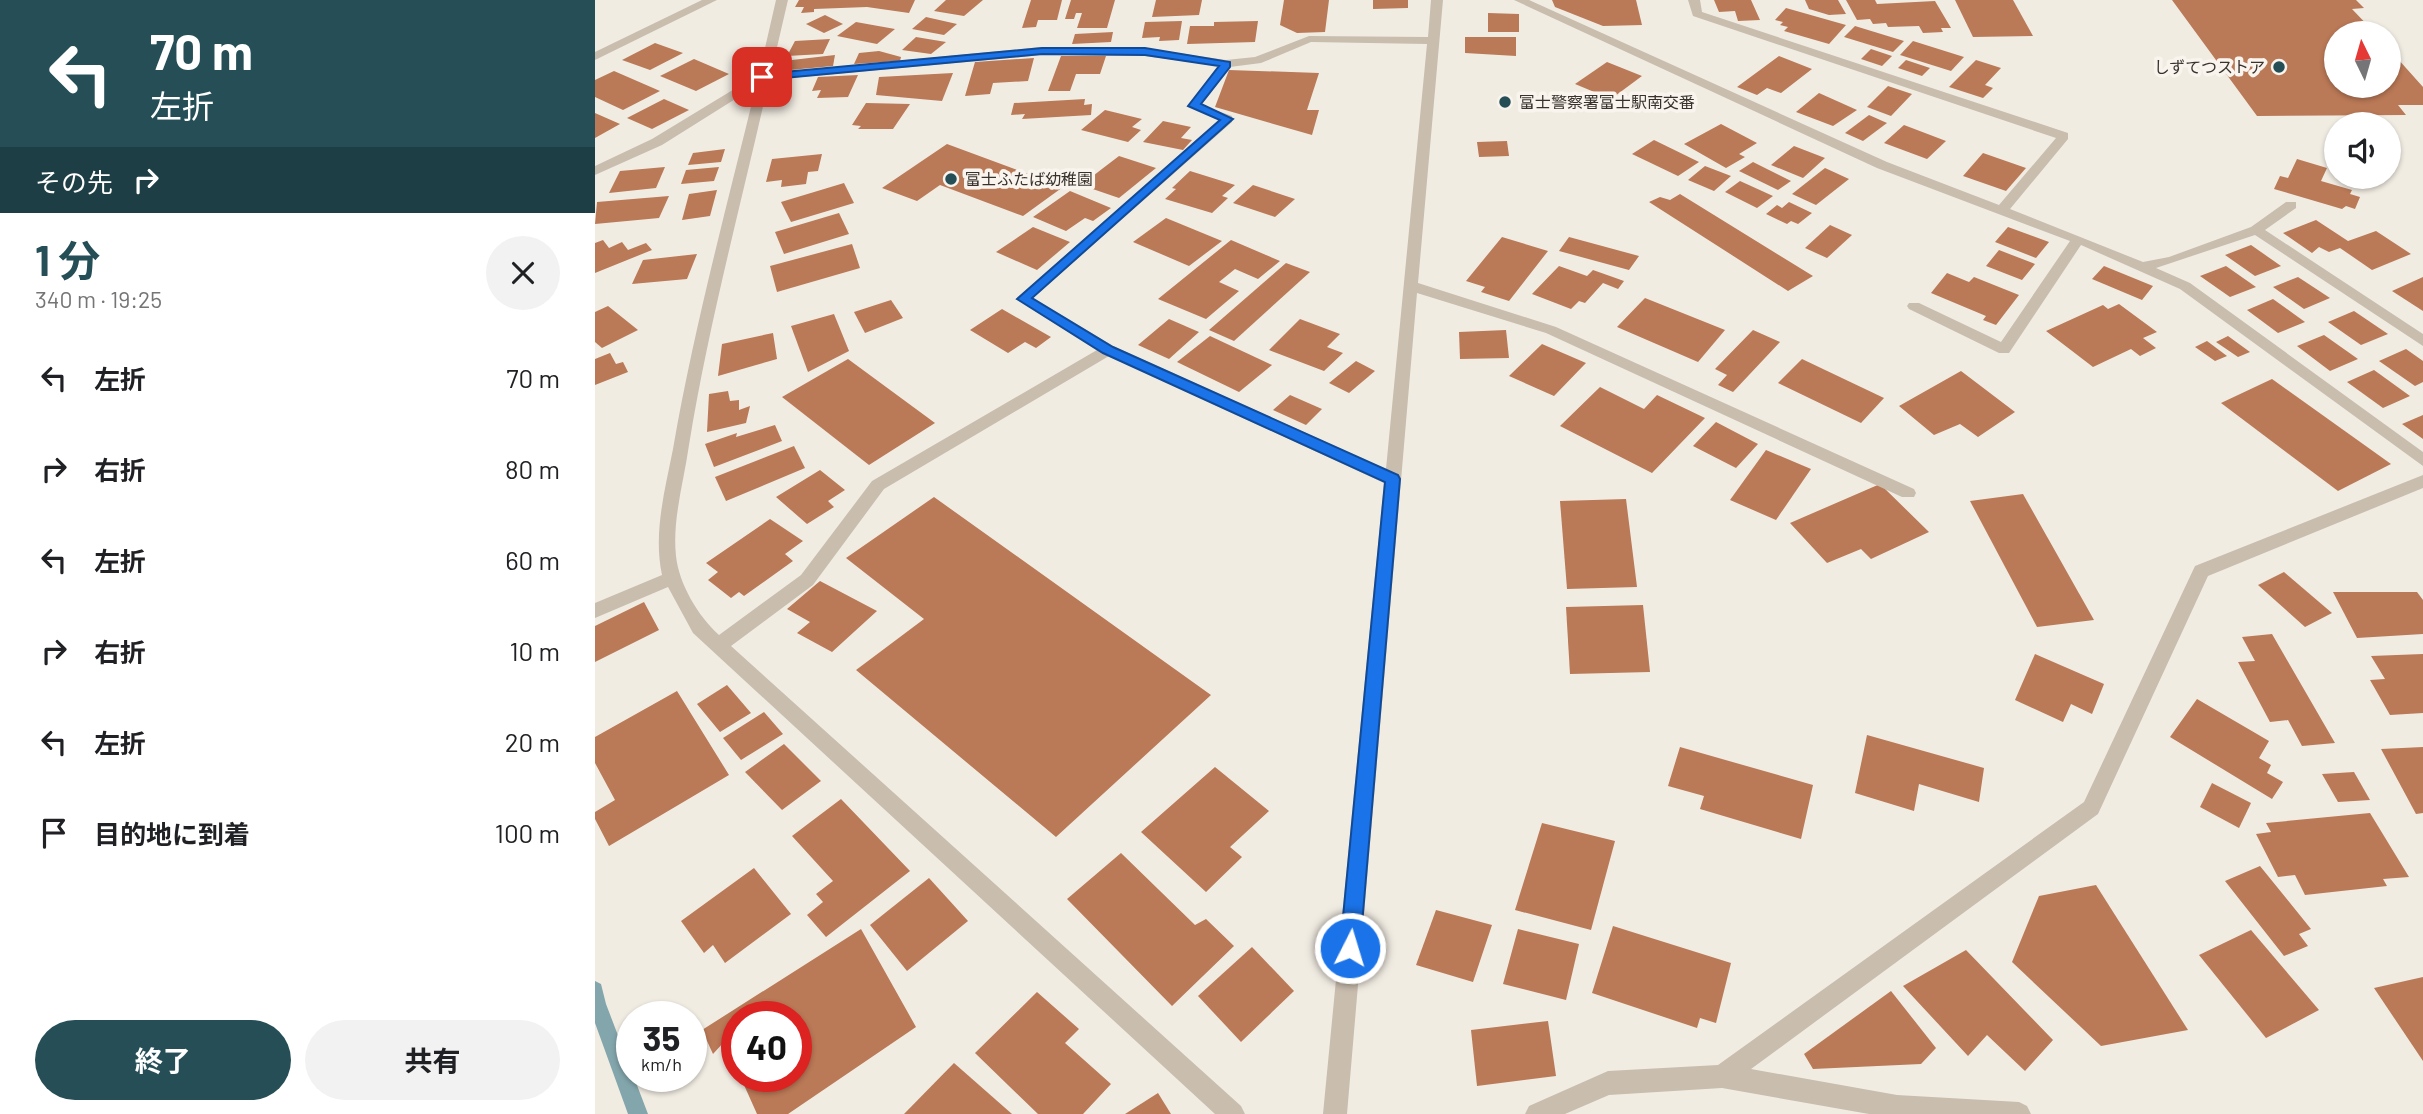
<!DOCTYPE html>
<html lang="ja">
<head>
<meta charset="utf-8">
<style>
  body { margin:0; font-family:Barlow,"Noto Sans JP",sans-serif; background:#f2f2f2; color:#202124; height:100vh; display:flex; flex-direction:column; font-size:26px; white-space:nowrap }
  * { box-sizing:border-box; margin:0 }
  p { font-size:23px; color:#757577 }
  .icon { flex:none; width:38px; height:38px; fill:none; stroke:currentColor; stroke-width:2; stroke-linecap:round; stroke-linejoin:round }
  .map { position:relative; flex:1; overflow:hidden }
  .panel { display:flex; flex-direction:column; background:#fff; width:595px }
  .panel>* { flex:none }
  .banner { background:#254e56; color:#fff; overflow:hidden }
  .needle { width:46px; rotate:355deg }
  .tools { position:absolute; left:1729px; top:21px; display:grid; gap:14px }
  .tools a { display:grid; place-items:center; width:77px; height:77px; border-radius:50%; background:#fff; box-shadow:0 2px 5px #0004; font-size:35px }
  .speed { position:absolute; left:21px; top:1001px; display:flex; gap:14px; font-size:35px; font-weight:700; text-align:center }
  .speed>* { display:grid; place-content:center; width:91px; height:91px; border-radius:50%; background:#fff; box-shadow:0 2px 5px #0004; line-height:1 }
  .speed small { font-size:18px; font-weight:400 }
  .speed .limit { border:10px solid #d22; background:#fff; color:#111 }
  .pin { position:absolute; display:grid; place-items:center; width:60px; height:60px; color:#fff; margin:-30px; border-radius:14px; box-shadow:0 4px 10px #0006 }
  .me { position:absolute; width:77px; margin:-38px; rotate:5deg; stroke-linejoin:round; filter:drop-shadow(0 0 5px #0008) }
  .turn { display:flex; align-items:center; gap:24px; height:147px; padding:0 35px; font-size:32px }
  .turn .icon { width:91px; height:91px; stroke-width:2.5 }
  .turn b { display:block; font-size:49px; line-height:60px }
  .then { display:flex; align-items:center; height:66px; padding:0 35px; background:#0003; gap:14px; font-size:26px }
  .round { display:grid; place-items:center; flex:none; width:74px; height:74px; border-radius:37px; background:#f2f2f2 }
  .summary { display:flex; align-items:center; justify-content:space-between; height:119px; padding:0 35px }
  h1 { font-size:42px; font-weight:700; line-height:52px; color:#254e56 }
  .cta { display:flex; gap:14px; margin-top:auto; padding:14px 35px }
  .cta a { flex:1; height:80px; border-radius:42px; background:#254e56; color:#fff; font-size:28px; font-weight:700; line-height:80px; text-align:center }
  .cta a+a { background:#f2f2f2; color:#202124 }
  ul { padding:0; list-style:none }
  li { display:flex; align-items:center; gap:21px; height:91px; padding:0 35px }
  li div { flex:1 }
  li b { display:block; font-size:26px }
  li em { font-style:normal }
  main { display:flex; flex:1; min-height:0 }
  .map>svg:first-child { display:block }
  .lines { fill:none; stroke-linecap:round; stroke-linejoin:round }
  .stream { fill:#83a6ac; fill-rule:evenodd }
  .building { fill:#ba7957 }
  .minor { fill:#c9bdae; fill-rule:evenodd }
  .route { fill:#1a73e8; stroke:#114b97; stroke-width:2 }
  .poi-dot { fill:#254e56; stroke:#f9f5ee; stroke-width:2.5 }
  .labels { text-anchor:middle; stroke-width:7; stroke-linejoin:round; paint-order:stroke }
  .far-poi-label { font-size:16px; fill:#38312c; stroke:#f9f5ee; text-anchor:start }
</style>
</head>
<body>
<main>
<section class="panel">
<div class="banner">
<div class="turn"><svg class="icon" aria-label="left" viewBox="0 0 24 24"><path d="M17 20v-9H6M10 6l-5 5 5 5"/></svg><div><b>70 m</b>左折</div></div>
<div class="then">その先<svg class="icon" aria-label="right" viewBox="0 0 24 24"><path d="M7 20v-9h11M14 6l5 5-5 5"/></svg></div>
</div>
<div class="summary"><div><h1>1 分</h1><p>340 m · 19:25</p></div><a class="round"><svg class="icon" aria-label="close" viewBox="0 0 24 24"><path d="M6 6l12 12M18 6L6 18"/></svg></a></div>
<ul>
<li><svg class="icon" aria-label="left" viewBox="0 0 24 24"><path d="M17 20v-9H6M10 6l-5 5 5 5"/></svg><div><b>左折</b></div><em>70 m</em></li>
<li><svg class="icon" aria-label="right" viewBox="0 0 24 24"><path d="M7 20v-9h11M14 6l5 5-5 5"/></svg><div><b>右折</b></div><em>80 m</em></li>
<li><svg class="icon" aria-label="left" viewBox="0 0 24 24"><path d="M17 20v-9H6M10 6l-5 5 5 5"/></svg><div><b>左折</b></div><em>60 m</em></li>
<li><svg class="icon" aria-label="right" viewBox="0 0 24 24"><path d="M7 20v-9h11M14 6l5 5-5 5"/></svg><div><b>右折</b></div><em>10 m</em></li>
<li><svg class="icon" aria-label="left" viewBox="0 0 24 24"><path d="M17 20v-9H6M10 6l-5 5 5 5"/></svg><div><b>左折</b></div><em>20 m</em></li>
<li><svg class="icon" aria-label="arrive" viewBox="0 0 24 24"><path d="M6 21V4h12l-3 4 3 4H6"/></svg><div><b>目的地に到着</b></div><em>100 m</em></li>
</ul>
<div class="cta"><a>終了</a><a>共有</a></div>
</section>
<div class="map">
<svg width="1828" height="1114" viewBox="0 0 1828 1114">
  <rect width="100%" height="100%" fill="#f1ece2"/>
  <g class="lines">
    <polygon class="stream" points="0,981 6,984 11,1004 53,1114 33,1114 0,1023"/>
  </g>
  <g class="building">
    <polygon points="204,0 320,0 314,13 272,7 219,9 219,12 206,13 209,7 200,7"/>
    <polygon points="351,0 388,0 369,16 339,11"/>
    <polygon points="436,0 467,0 462,20 443,20 441,27 427,28"/>
    <polygon points="476,0 520,0 512,28 482,28 487,13 481,13 479,19 470,19"/>
    <polygon points="561,0 607,0 604,15 557,17"/>
    <polygon points="689,0 734,0 730,32 702,33 685,25"/>
    <polygon points="778,0 813,0 813,8 778,9"/>
    <polygon points="957,0 1041,0 1047,25 1008,26 960,7"/>
    <polygon points="1119,0 1156,0 1165,20 1143,21 1140,11 1124,12"/>
    <polygon points="1210,0 1243,0 1251,14 1234,15 1214,9"/>
    <polygon points="1251,0 1280,0 1282,4 1340,1 1356,28 1346,28 1348,32 1328,33 1324,26 1293,27 1291,23 1278,24 1275,19 1262,20"/>
    <polygon points="1360,0 1418,0 1438,36 1378,37"/>
    <polygon points="1577,0 1761,0 1769,8 1757,9 1780,33 1741,33 1741,86 1794,86 1794,49 1828,87 1828,105 1803,105 1811,115 1662,116"/>
    <polygon points="1191,8 1251,25 1234,44 1189,31 1193,27 1185,25 1188,22 1180,20"/>
    <polygon points="893,13 924,14 924,32 893,32"/>
    <polygon points="230,15 248,24 229,33 211,24"/>
    <polygon points="331,17 362,24 349,35 317,29"/>
    <polygon points="587,21 584,40 564,41 565,37 547,38 550,22"/>
    <polygon points="663,21 660,42 592,44 595,26 619,26 619,22"/>
    <polygon points="261,22 300,29 282,44 242,36"/>
    <polygon points="1260,26 1309,41 1298,52 1249,37"/>
    <polygon points="518,32 516,42 477,44 480,34"/>
    <polygon points="321,37 351,42 336,54 307,50"/>
    <polygon points="870,37 921,37 921,56 870,53"/>
    <polygon points="235,39 228,54 192,56 200,41"/>
    <polygon points="1318,41 1369,57 1356,71 1305,55"/>
    <polygon points="60,43 88,53 55,70 27,60"/>
    <polygon points="1276,49 1297,56 1287,66 1266,59"/>
    <polygon points="284,51 306,57 305,61 259,64 264,53"/>
    <polygon points="240,55 238,66 195,70 197,60"/>
    <polygon points="466,56 511,56 505,74 481,74 475,91 453,91"/>
    <polygon points="1184,56 1217,69 1186,93 1172,88 1162,95 1142,87"/>
    <polygon points="439,58 433,81 398,83 395,94 370,96 380,62"/>
    <polygon points="99,59 134,74 101,91 65,76"/>
    <polygon points="1311,60 1335,68 1327,76 1303,68"/>
    <polygon points="1381,60 1406,68 1390,85 1398,88 1388,98 1354,87"/>
    <polygon points="1012,62 1047,76 1016,99 980,84"/>
    <polygon points="634,70 724,73 712,110 724,110 717,135 620,107"/>
    <polygon points="19,71 65,91 28,110 0,97 0,80"/>
    <polygon points="358,73 347,101 281,95 284,77"/>
    <polygon points="263,75 253,97 222,98 226,90 217,91 223,77"/>
    <polygon points="1293,86 1317,94 1296,116 1272,107"/>
    <polygon points="1224,93 1262,110 1238,126 1201,112"/>
    <polygon points="69,99 94,110 57,129 32,118"/>
    <polygon points="490,99 489,105 497,104 496,115 427,119 430,114 416,115 419,103"/>
    <polygon points="271,103 315,104 298,129 263,129 266,126 257,125"/>
    <polygon points="510,110 547,119 537,127 546,130 533,142 486,130"/>
    <polygon points="0,113 25,124 0,138"/>
    <polygon points="1274,115 1292,123 1268,141 1250,133"/>
    <polygon points="568,121 596,127 586,138 597,140 588,150 548,142"/>
    <polygon points="1126,124 1162,143 1144,154 1150,157 1131,168 1089,144"/>
    <polygon points="1309,125 1351,141 1332,159 1289,143"/>
    <polygon points="1059,140 1104,162 1083,176 1037,154"/>
    <polygon points="912,141 914,156 884,157 882,142"/>
    <polygon points="352,144 468,187 428,216 345,185 322,201 287,188"/>
    <polygon points="1199,146 1230,158 1208,178 1176,165"/>
    <polygon points="130,149 126,162 93,165 98,153"/>
    <polygon points="1388,153 1431,168 1411,191 1368,176"/>
    <polygon points="227,154 223,171 213,172 211,184 186,187 187,180 171,182 177,159"/>
    <polygon points="524,156 561,168 524,198 486,185"/>
    <polygon points="1702,159 1732,168 1726,181 1757,190 1755,194 1765,197 1760,209 1751,206 1747,209 1679,189 1685,176 1693,178"/>
    <polygon points="1158,162 1196,181 1183,190 1144,171"/>
    <polygon points="1110,166 1136,176 1119,191 1093,180"/>
    <polygon points="70,167 61,188 14,193 25,171"/>
    <polygon points="124,167 119,181 86,184 91,170"/>
    <polygon points="1230,168 1254,179 1221,205 1197,194"/>
    <polygon points="595,171 640,185 627,196 633,198 617,213 570,199 581,189 577,188"/>
    <polygon points="1145,181 1178,196 1162,208 1130,192"/>
    <polygon points="249,183 259,203 196,222 186,202"/>
    <polygon points="658,185 700,199 680,217 638,203"/>
    <polygon points="122,190 115,216 87,220 94,194"/>
    <polygon points="475,191 516,208 498,221 490,218 471,231 438,217"/>
    <polygon points="1085,194 1218,276 1193,291 1054,202 1065,197 1075,200"/>
    <polygon points="74,196 64,218 0,224 2,202"/>
    <polygon points="1194,202 1217,213 1203,224 1196,221 1192,224 1171,214 1182,205 1187,208"/>
    <polygon points="244,213 254,234 189,254 180,232"/>
    <polygon points="571,218 627,241 594,266 538,242"/>
    <polygon points="1721,220 1753,241 1781,231 1816,254 1777,270 1745,248 1734,252 1724,247 1717,253 1688,233"/>
    <polygon points="1235,225 1257,235 1232,258 1210,248"/>
    <polygon points="438,227 475,242 442,270 401,252"/>
    <polygon points="1413,227 1454,242 1441,258 1400,242"/>
    <polygon points="907,237 953,251 914,301 886,292 890,287 871,281"/>
    <polygon points="974,237 1044,256 1034,270 964,251"/>
    <polygon points="8,240 14,248 27,242 33,250 51,243 57,250 0,273 0,243"/>
    <polygon points="636,240 685,261 663,279 640,269 624,282 644,291 611,319 563,299"/>
    <polygon points="257,244 265,268 182,292 175,266"/>
    <polygon points="1656,245 1686,266 1660,276 1630,255"/>
    <polygon points="1404,250 1440,264 1427,280 1391,266"/>
    <polygon points="102,254 92,279 37,284 48,260"/>
    <polygon points="691,263 715,272 639,341 614,330"/>
    <polygon points="964,266 992,276 998,270 1029,281 1023,289 1008,283 990,303 984,301 976,309 937,294"/>
    <polygon points="1509,266 1558,286 1547,300 1497,279"/>
    <polygon points="1631,266 1661,287 1635,297 1605,276"/>
    <polygon points="1352,273 1374,282 1379,277 1424,295 1401,325 1388,320 1391,316 1336,293"/>
    <polygon points="1703,277 1735,298 1709,309 1678,287"/>
    <polygon points="1828,277 1828,311 1797,291"/>
    <polygon points="1050,298 1130,330 1103,362 1022,327"/>
    <polygon points="1678,299 1710,322 1683,333 1652,310"/>
    <polygon points="296,300 308,318 270,333 259,312"/>
    <polygon points="1524,304 1562,332 1548,338 1561,348 1545,356 1536,349 1498,367 1451,331 1508,305 1513,309"/>
    <polygon points="13,306 43,330 7,348 0,342 0,312"/>
    <polygon points="407,309 456,337 441,348 430,342 413,353 375,330"/>
    <polygon points="1759,311 1793,334 1766,345 1733,322"/>
    <polygon points="239,314 254,351 213,372 196,326"/>
    <polygon points="574,319 604,332 574,359 543,345"/>
    <polygon points="705,319 745,334 732,347 748,353 729,371 674,350"/>
    <polygon points="911,330 914,358 865,359 864,332"/>
    <polygon points="1158,330 1185,342 1138,392 1123,385 1132,375 1120,369"/>
    <polygon points="178,333 182,359 123,376 127,344"/>
    <polygon points="1729,335 1763,359 1735,371 1702,346"/>
    <polygon points="615,336 677,365 644,392 582,362"/>
    <polygon points="1633,336 1655,352 1643,357 1621,342"/>
    <polygon points="1612,341 1632,356 1620,361 1600,347"/>
    <polygon points="947,344 991,363 959,396 914,376"/>
    <polygon points="1811,349 1828,361 1828,382 1820,386 1784,361"/>
    <polygon points="15,353 21,364 28,362 33,372 0,385 0,359"/>
    <polygon points="253,359 340,423 274,465 187,397"/>
    <polygon points="1207,359 1289,398 1266,423 1183,383"/>
    <polygon points="761,361 780,371 754,393 734,383"/>
    <polygon points="1779,370 1815,396 1788,408 1752,382"/>
    <polygon points="1366,371 1420,412 1383,437 1365,424 1339,435 1304,406"/>
    <polygon points="1677,379 1796,464 1743,491 1626,403"/>
    <polygon points="1005,387 1049,409 1062,395 1110,418 1057,473 965,426"/>
    <polygon points="133,391 135,401 144,400 144,410 155,406 151,423 112,432 114,394"/>
    <polygon points="695,395 727,409 711,425 678,410"/>
    <polygon points="1828,415 1828,439 1807,424"/>
    <polygon points="1121,422 1163,444 1141,468 1098,446"/>
    <polygon points="180,425 187,441 119,467 110,444 142,433 141,437"/>
    <polygon points="199,446 210,468 131,501 120,477"/>
    <polygon points="1171,450 1216,469 1181,520 1135,500"/>
    <polygon points="225,470 250,490 233,501 239,507 212,524 181,497"/>
    <polygon points="1285,484 1334,532 1276,559 1266,549 1232,563 1195,523"/>
    <polygon points="1428,494 1499,620 1442,627 1375,501"/>
    <polygon points="339,497 616,695 461,837 261,670 329,619 251,558"/>
    <polygon points="1031,499 1042,587 972,589 965,501"/>
    <polygon points="175,519 208,541 190,554 198,561 149,596 144,592 136,598 113,580 123,572 111,563"/>
    <polygon points="1689,572 1737,613 1710,627 1663,585"/>
    <polygon points="225,581 282,611 237,652 202,633 215,622 192,609"/>
    <polygon points="1738,592 1822,592 1828,600 1828,634 1762,638"/>
    <polygon points="49,602 64,630 0,662 0,626"/>
    <polygon points="1048,605 1055,672 975,674 971,607"/>
    <polygon points="1677,634 1740,743 1707,746 1693,720 1675,722 1643,662 1660,661 1647,637"/>
    <polygon points="1440,654 1509,684 1497,714 1476,704 1468,722 1420,700"/>
    <polygon points="1828,654 1828,713 1795,715 1775,680 1790,679 1776,656"/>
    <polygon points="132,685 156,713 125,732 102,704"/>
    <polygon points="82,691 134,775 14,846 0,819 0,812 20,800 0,763 0,737"/>
    <polygon points="1602,699 1674,741 1664,758 1676,765 1672,773 1688,782 1677,799 1575,737"/>
    <polygon points="169,712 188,734 146,760 128,738"/>
    <polygon points="1272,735 1389,768 1384,802 1324,784 1319,811 1260,793"/>
    <polygon points="189,744 226,781 187,810 150,772"/>
    <polygon points="1085,747 1218,785 1206,839 1105,809 1109,796 1073,786"/>
    <polygon points="1828,747 1828,813 1821,814 1786,749"/>
    <polygon points="620,767 674,811 635,847 647,857 611,892 546,832"/>
    <polygon points="1759,772 1775,800 1743,802 1727,774"/>
    <polygon points="1617,783 1656,803 1644,828 1605,807"/>
    <polygon points="246,799 315,871 231,937 212,915 228,902 221,894 238,881 197,836"/>
    <polygon points="1775,813 1814,877 1788,879 1792,886 1710,895 1700,875 1683,877 1661,834 1676,832 1671,823"/>
    <polygon points="947,823 1020,841 996,930 920,910"/>
    <polygon points="526,853 600,925 611,919 639,946 577,1006 472,899"/>
    <polygon points="1665,866 1716,929 1704,934 1713,946 1689,956 1630,881"/>
    <polygon points="159,868 196,914 130,963 118,945 109,953 86,921"/>
    <polygon points="334,878 373,921 312,971 275,925"/>
    <polygon points="1501,885 1593,1030 1506,1046 1417,962 1444,896"/>
    <polygon points="841,910 897,925 878,982 821,965"/>
    <polygon points="1018,926 1136,963 1121,1023 1105,1018 1102,1028 997,993"/>
    <polygon points="266,929 321,1027 193,1114 162,1114 145,1076 201,1076 201,1017 142,1017 142,1070 129,1042 118,1054 107,1030"/>
    <polygon points="923,929 984,944 971,1000 908,984"/>
    <polygon points="1656,930 1724,1010 1671,1038 1604,955"/>
    <polygon points="657,947 699,991 646,1042 603,996"/>
    <polygon points="1371,950 1458,1040 1430,1071 1392,1035 1373,1056 1308,986"/>
    <polygon points="1828,977 1828,1061 1779,988"/>
    <polygon points="1296,991 1341,1048 1326,1064 1218,1069 1209,1054"/>
    <polygon points="442,992 484,1029 470,1043 516,1084 488,1114 443,1114 380,1053"/>
    <polygon points="953,1021 961,1076 882,1086 876,1030"/>
    <polygon points="359,1063 417,1114 309,1114"/>
    <polygon points="563,1093 576,1114 530,1114"/>
  </g>
  <g class="lines">
    <g class="minor">
      <polygon points="107,0 122,0 0,60 0,52"/>
      <path d="M181,0H193L176,73L447,47L550,48L631,60L660,57L714,36L833,37L836,0H848L823,283L961,327L1319,489L1321,493L1319,497H1307L951,333L822,293L752,1114H728L789,483L514,356L289,489L218,585L136,646L646,1106L650,1114H620L98,633L73,587L0,618V603L67,575C58,533 70,490 78,449C99,327 132,206 161,86L67,145L0,175V166L57,139L164,74ZM716,42L832,44L791,469L518,346L438,298L637,122V116L606,105L635,67L666,63ZM447,55L550,56L623,66L593,106L624,120L421,299L502,350L277,481L206,575L124,635C103,616 84,584 81,556C77,520 89,481 94,445C114,322 147,201 174,80Z"/>
      <polygon points="919,0 934,0 1292,162 1404,205 1461,138 1098,16 1093,0 1105,0 1107,12 1473,133 1473,139 1415,209 1548,262 1574,257 1656,227 1691,202 1701,202 1701,208 1670,230 1828,334 1828,346 1660,235 1561,268 1595,283 1828,452 1828,466 1585,289 1486,245 1414,353 1404,353 1314,309 1312,306 1314,303 1324,303 1406,342 1475,241 1282,168"/>
      <polygon points="1828,475 1828,488 1613,576 1503,814 1156,1069 1302,1095 1424,1102 1432,1106 1436,1114 1274,1114 1127,1088 1014,1095 970,1114 930,1114 934,1106 1013,1071 1123,1065 1489,802 1600,566"/>
    </g>
  </g>
  <polygon class="route" points="447,48 550,48 635,62 635,67 606,104 638,119 437,298 518,347 803,475 805,479 765,948 762,955 755,958 748,955 745,948 790,482 508,353 422,299 625,120 593,106 624,66 550,55 447,54 167,80 162,77 167,74"/>
  <g class="poi-dot">
    <circle cx="1684" cy="67" r="7"/>
    <circle cx="910" cy="102" r="7"/>
    <circle cx="356" cy="179" r="7"/>
  </g>
  <g class="labels">
    <g class="far-poi-label">
      <text x="1670" y="73" text-anchor="end">しずてつストア</text>
      <text x="924" y="108">富士警察署富士駅南交番</text>
      <text x="370" y="185">富士ふたば幼稚園</text>
    </g>
  </g>
</svg>
<div class="tools">
<a><svg class="needle" viewBox="-14 -14 28 28"><path d="M0-13l5 13h-10z" fill="#e53935"/><path d="M0 13l5-13h-10z" fill="#757577"/></svg></a>
<a><svg class="icon" aria-label="sound" viewBox="0 0 24 24"><path d="M4 9h4l5-4v14l-5-4H4zM17 9q2 3 0 6"/></svg></a>
</div>
<div class="speed"><div>35<small>km/h</small></div><div class="limit">40</div></div>
<div class="pin" style="left:167px;top:77px;background:#d93025"><svg class="icon" aria-label="arrive" viewBox="0 0 24 24"><path d="M6 21V4h12l-3 4 3 4H6"/></svg></div>
<svg class="me" style="left:755px;top:948px" viewBox="-20 -20 40 40"><circle r="17" fill="#1a73e8" stroke="#fff" stroke-width="3"/><path d="M0-11L8 9 0 5-8 9z" fill="#fff"/></svg>
</div>
</main>
</body>
</html>
